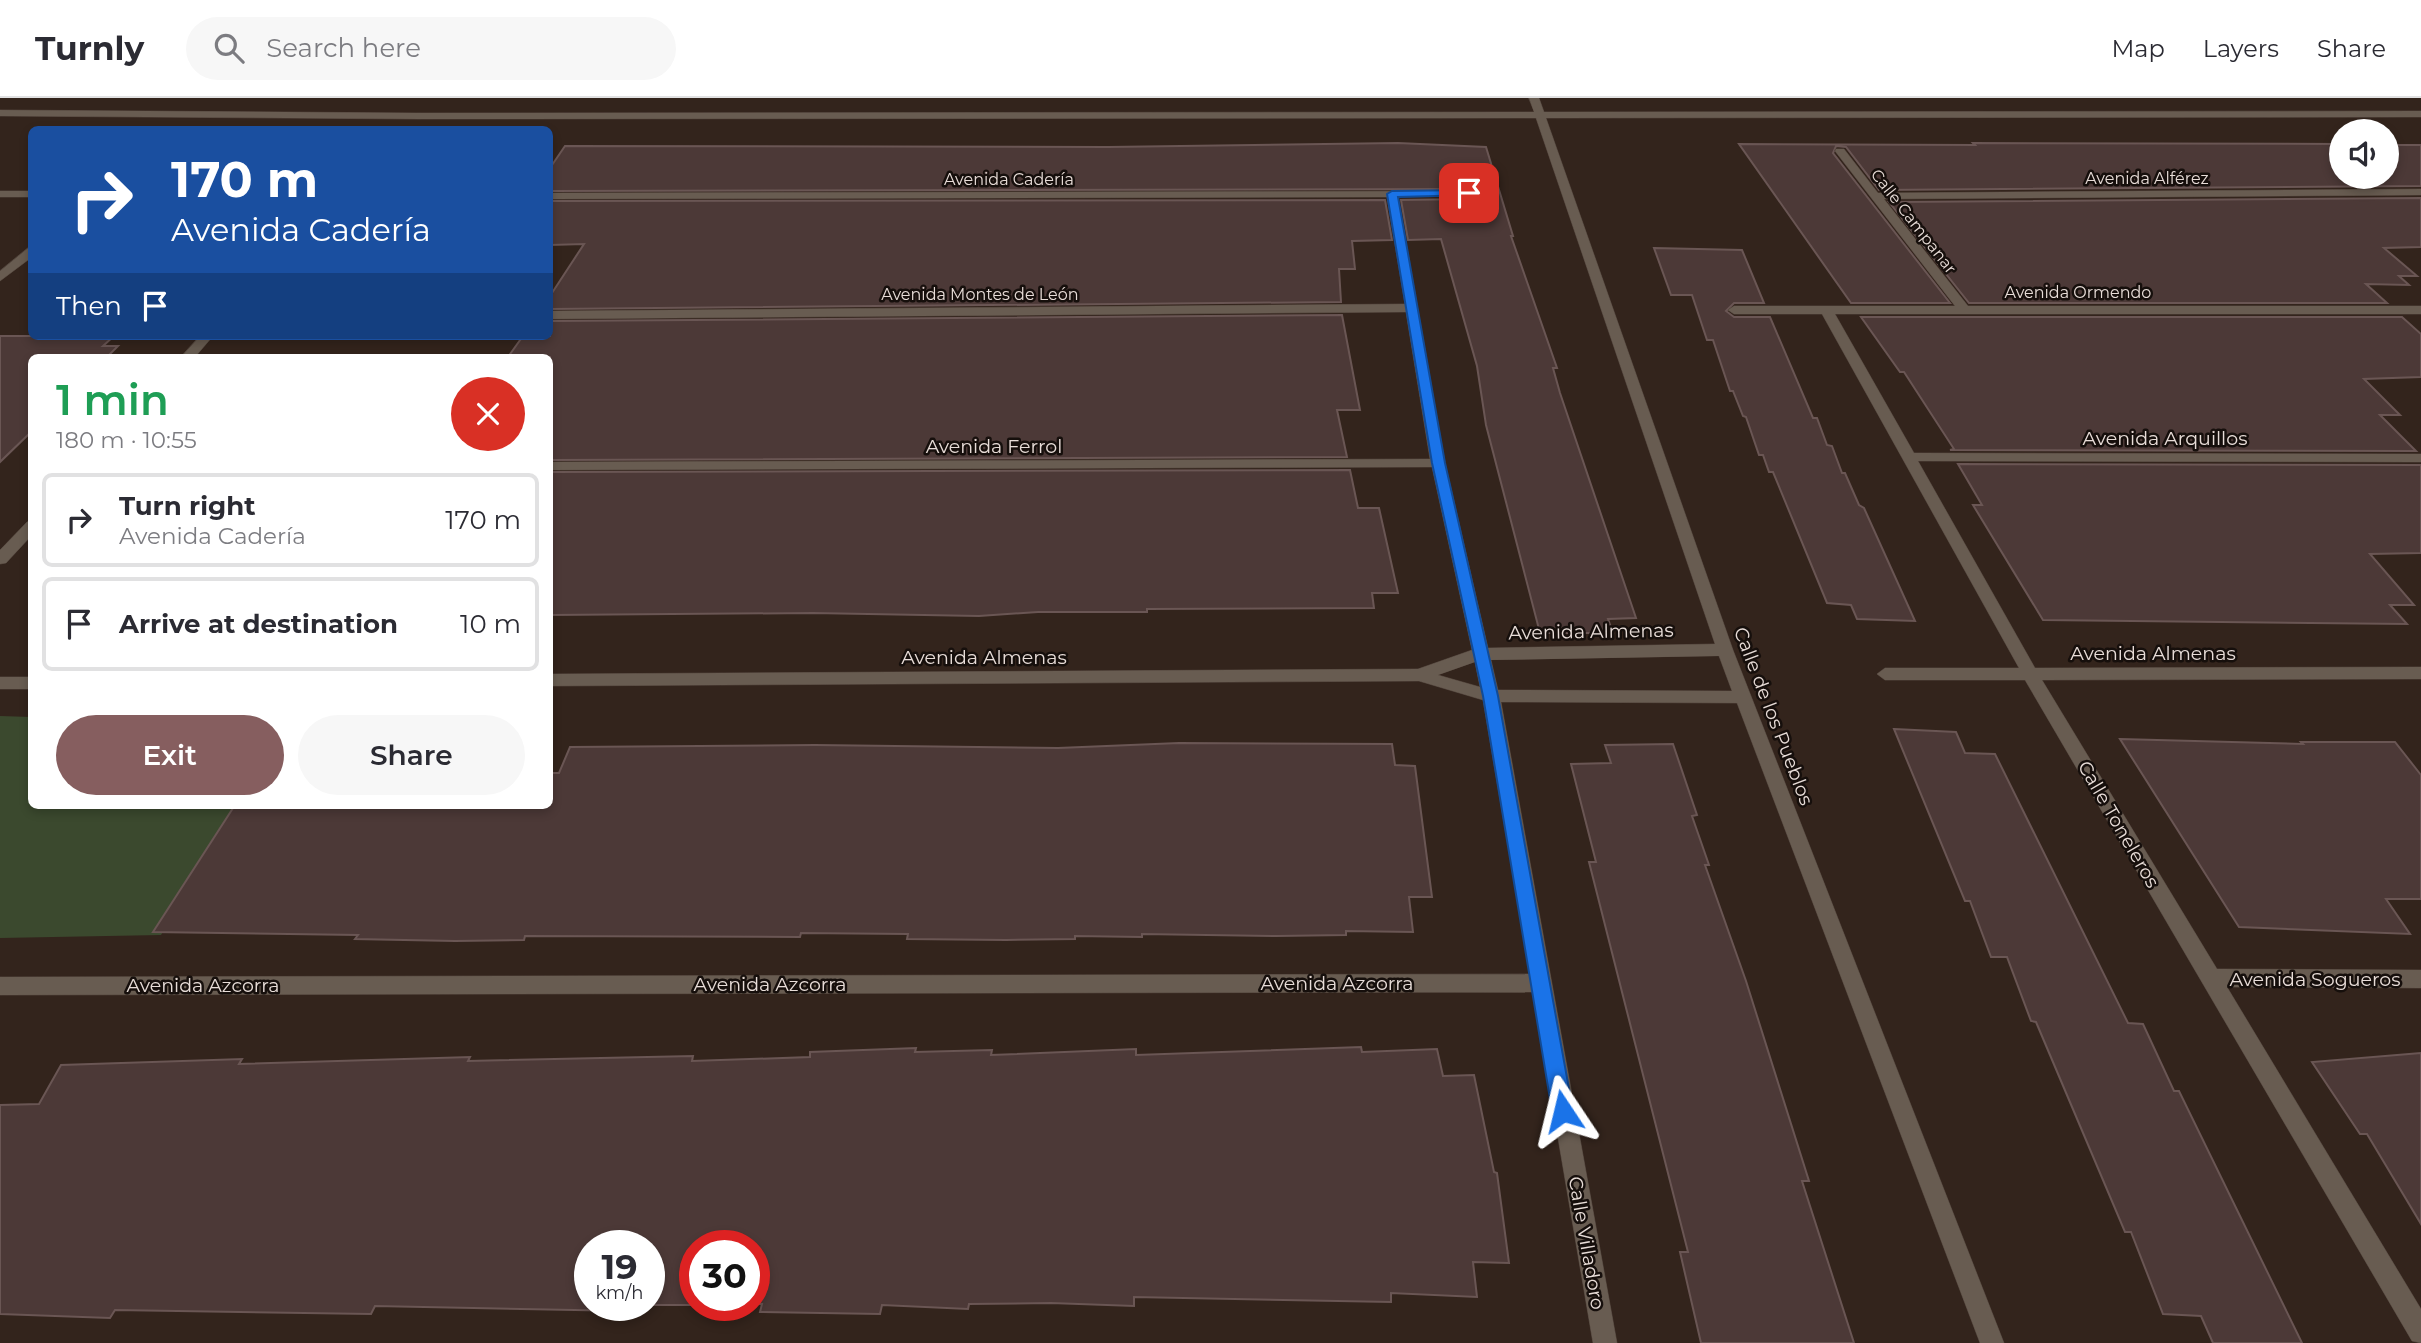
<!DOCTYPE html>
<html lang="en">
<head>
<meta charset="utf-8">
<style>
  body { margin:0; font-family:Montserrat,sans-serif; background:#f7f7f7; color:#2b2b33; height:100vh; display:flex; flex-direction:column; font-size:26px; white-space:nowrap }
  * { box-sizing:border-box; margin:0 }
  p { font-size:23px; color:#7c7c81 }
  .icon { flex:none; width:38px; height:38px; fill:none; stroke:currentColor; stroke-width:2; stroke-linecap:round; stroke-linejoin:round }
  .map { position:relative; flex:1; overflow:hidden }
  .details { position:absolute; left:28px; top:256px; width:525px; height:455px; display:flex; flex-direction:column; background:#fff; border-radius:10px; box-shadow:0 4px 10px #0003 }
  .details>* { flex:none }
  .banner { position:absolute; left:28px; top:28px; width:525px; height:214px; border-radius:10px; box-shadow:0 4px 10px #0003; background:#1a4fa0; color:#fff; overflow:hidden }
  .controls { position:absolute; left:2329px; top:21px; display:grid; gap:14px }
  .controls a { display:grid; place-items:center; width:70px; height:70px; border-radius:50%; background:#fff; box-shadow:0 4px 10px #0003; font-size:35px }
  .speed { position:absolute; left:574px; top:1132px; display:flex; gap:14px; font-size:35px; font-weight:700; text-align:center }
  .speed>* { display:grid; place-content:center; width:91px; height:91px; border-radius:50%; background:#fff; box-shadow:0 4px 10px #0003; line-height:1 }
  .speed small { font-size:18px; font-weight:400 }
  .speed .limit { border:10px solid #d22; background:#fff; color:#111 }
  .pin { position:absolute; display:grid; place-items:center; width:60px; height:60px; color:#fff; margin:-30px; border-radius:14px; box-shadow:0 4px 10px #0006 }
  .me { position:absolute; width:77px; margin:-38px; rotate:350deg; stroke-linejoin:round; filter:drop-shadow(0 0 5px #0008) }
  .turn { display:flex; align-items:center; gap:24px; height:147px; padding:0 28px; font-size:32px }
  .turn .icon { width:91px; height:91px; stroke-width:2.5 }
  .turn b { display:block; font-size:49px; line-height:60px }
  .then { display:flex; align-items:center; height:66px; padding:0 28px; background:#0003; gap:14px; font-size:26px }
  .round { display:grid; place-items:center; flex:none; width:74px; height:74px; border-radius:37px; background:#f7f7f7 }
  .headline { display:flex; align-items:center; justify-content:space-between; height:119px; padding:0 28px }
  h1 { font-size:42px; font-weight:600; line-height:52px; color:#1e9e55 }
  .button { display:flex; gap:14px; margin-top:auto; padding:14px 28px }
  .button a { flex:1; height:80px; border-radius:42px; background:#865e5f; color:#fff; font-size:28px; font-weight:600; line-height:80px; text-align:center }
  .button a+a { background:#f7f7f7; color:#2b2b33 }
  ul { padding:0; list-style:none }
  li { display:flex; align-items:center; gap:21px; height:94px; margin:0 14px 10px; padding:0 14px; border:4px solid #e1e1e2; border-radius:10px }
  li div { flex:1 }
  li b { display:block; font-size:26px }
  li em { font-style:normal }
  header { display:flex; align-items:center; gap:42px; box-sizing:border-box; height:98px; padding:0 35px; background:#fff; border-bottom:2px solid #e1e1e2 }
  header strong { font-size:33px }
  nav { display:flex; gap:38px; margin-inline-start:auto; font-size:24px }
  .search { width:490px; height:63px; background:#f7f7f7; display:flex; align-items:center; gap:18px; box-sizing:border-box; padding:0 24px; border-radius:38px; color:#7c7c81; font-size:26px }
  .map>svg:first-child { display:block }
  .green { fill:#3b492e }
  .building { fill:#4c3937; stroke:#6a5654; stroke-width:2 }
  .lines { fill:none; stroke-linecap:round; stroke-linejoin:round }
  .minor-casing { stroke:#50423a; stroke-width:1 }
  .minor { fill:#685c51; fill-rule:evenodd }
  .route { fill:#1a73e8; stroke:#114b97; stroke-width:2 }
  .labels { text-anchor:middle; stroke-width:5; stroke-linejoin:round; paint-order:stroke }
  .far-street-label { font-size:16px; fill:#e8ddd8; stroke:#160f0c }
  .street-label { font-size:19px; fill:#e8ddd8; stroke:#160f0c }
</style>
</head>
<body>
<header>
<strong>Turnly</strong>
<div class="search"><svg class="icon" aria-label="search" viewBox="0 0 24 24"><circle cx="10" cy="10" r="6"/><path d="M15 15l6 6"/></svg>Search here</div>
<nav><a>Map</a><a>Layers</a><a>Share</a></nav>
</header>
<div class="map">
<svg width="2421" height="1245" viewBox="0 0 2421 1245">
  <rect width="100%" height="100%" fill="#33241c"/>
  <polygon class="green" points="0,618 31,619 32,707 241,707 161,837 0,840"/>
  <g class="building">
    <polygon points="1398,45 1486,49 1513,138 1511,138 1557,270 1553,270 1560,295 1636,520 1608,521 1613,535 1540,535 1486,327 1477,268 1441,141 1408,142 1401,102 1470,101 1475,99 1475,91 550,93 550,70 565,48 1108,49"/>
    <polygon points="1973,45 2342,46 2342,79 2387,79 2387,47 2421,47 2421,88 1879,92 1846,49 1836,48 1833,55 1950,205 1851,205 1739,46 1975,47"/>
    <polygon points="2421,100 2421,149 2384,150 2417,178 2399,178 2409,187 2366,186 2387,205 1969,205 1889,104"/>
    <polygon points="1385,102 1392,142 1352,143 1355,171 1339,171 1341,204 550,211 550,198 584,146 550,147 550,103"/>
    <polygon points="1654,150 1742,152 1764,205 1734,205 1726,213 1734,219 1770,219 1813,320 1817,320 1827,347 1832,348 1842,375 1845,375 1859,407 1864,410 1915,523 1857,521 1851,507 1827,505 1773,374 1769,374 1763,357 1759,357 1746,319 1743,318 1733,293 1730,293 1713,242 1707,242 1692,197 1671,197"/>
    <polygon points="1342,217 1360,312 1337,312 1347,359 550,362 550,259 508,259 523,238 550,238 550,223"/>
    <polygon points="1861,219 2402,219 2421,236 2421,279 2364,281 2400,317 2380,317 2416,353 1950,352 1954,351 1904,274 1900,274"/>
    <polygon points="0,238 114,238 103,248 118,248 107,259 32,259 32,333 0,364"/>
    <polygon points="1958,366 2421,367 2421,455 2370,456 2414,507 2390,507 2407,526 2043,522 1973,407 1982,407"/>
    <polygon points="1350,372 1358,410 1379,410 1398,495 1372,495 1374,510 1147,511 1147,514 1038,514 979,518 813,515 550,517 550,374"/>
    <polygon points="1894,631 1956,634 1965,655 1995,656 2128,925 2143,926 2174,993 2179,993 2302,1245 2213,1245 2201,1218 2163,1216 2131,1134 2125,1134 2036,924 2031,923 2007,859 1991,859 1970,803 1965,803"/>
    <polygon points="2120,641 2303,646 2301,644 2395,644 2421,677 2421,801 2386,801 2410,836 2239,829"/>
    <polygon points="1179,645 1392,646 1395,667 1415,668 1432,799 1409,799 1413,834 1346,833 1346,837 1277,838 1142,836 1142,839 1075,838 1075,841 1006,842 907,841 908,836 801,835 800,839 525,838 524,842 455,843 355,841 358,837 153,834 235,707 550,707 550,675 559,675 570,649 815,647 1058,650"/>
    <polygon points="1673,646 1697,717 1692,718 1709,767 1705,767 1746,883 1809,1083 1802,1083 1854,1245 1701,1245 1680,1154 1688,1154 1589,764 1596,764 1571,666 1611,665 1605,647"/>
    <polygon points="1361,949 1362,954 1437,951 1443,978 1474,977 1494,1074 1497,1075 1509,1165 1473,1164 1477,1199 1391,1195 1391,1204 1134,1199 1134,1208 1051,1205 969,1206 968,1211 882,1207 880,1216 760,1214 762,1206 754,1206 754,1148 695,1148 695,1207 649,1207 649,1148 590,1148 590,1208 629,1208 627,1213 375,1208 371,1216 115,1212 110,1220 0,1216 0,1007 39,1006 61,967 242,961 239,966 470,959 468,963 693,958 692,963 810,959 810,954 916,950 915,954 992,952 991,957 1136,951 1136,957"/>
    <polygon points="2421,955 2421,1126 2367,1036 2360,1036 2312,964"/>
  </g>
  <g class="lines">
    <defs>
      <g id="minor">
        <path d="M1529,0H1539L1544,14L2421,13V19L1546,20L1733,552L2004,1245H1980L1737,605L1501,604L1617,1245H1593L1533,894L0,897V879L1530,876L1483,602L1419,583L550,588V576L1418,571L1472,552L1432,369L550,372V364L1430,361L1406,214L550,221V213L1405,206L1387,99L550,101V95L1473,93V97L1469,98L1398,99L1445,365L1488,550L1715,546L1536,20L417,21L0,18V12L417,15L1534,14ZM1719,558L1732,593L1498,592L1491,562ZM1475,564L1480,589L1438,577Z"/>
        <polygon points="1836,51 1844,51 1878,95 2421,91 2421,97 1884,101 1968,208 2421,208 2421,216 1835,216 1914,355 2421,356 2421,364 1918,363 2035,570 2421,569 2421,581 2042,582 2217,871 2421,872 2421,890 2227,889 2421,1211 2421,1245 2412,1243 2025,582 1885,582 1877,576 1885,570 2019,570 1822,216 1734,216 1728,212 1734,208 1955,208 1835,53"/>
        <rect x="0" y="93" width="32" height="6"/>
        <polygon points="28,150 32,150 32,159 0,183 0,173"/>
        <polygon points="200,238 213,238 195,259 181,259"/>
        <polygon points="32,422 32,437 6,465 0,466 0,452 27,424"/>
        <rect x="0" y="579" width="32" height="12"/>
      </g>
    </defs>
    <use href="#minor" class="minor-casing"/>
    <use href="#minor" class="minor"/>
  </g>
  <polygon class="route" points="1469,92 1472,93 1472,97 1398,99 1445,365 1498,598 1573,1013 1570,1020 1563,1023 1555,1020 1552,1013 1483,598 1432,365 1387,96 1392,93"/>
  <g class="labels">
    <g class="far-street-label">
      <text x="2147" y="86">Avenida Alférez</text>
      <text x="1009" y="87">Avenida Cadería</text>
      <text transform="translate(1914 123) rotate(52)" y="6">Calle Campanar</text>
      <text x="2078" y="200">Avenida Ormendo</text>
      <text x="980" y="202">Avenida Montes de León</text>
    </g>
    <g class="street-label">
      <text x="2165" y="347">Avenida Arquillos</text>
      <text x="994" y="355">Avenida Ferrol</text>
      <text transform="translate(1591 533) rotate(-1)" y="7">Avenida Almenas</text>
      <text x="2153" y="562">Avenida Almenas</text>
      <text x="984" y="566">Avenida Almenas</text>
      <text transform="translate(1774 618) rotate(69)" y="7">Calle de los Pueblos</text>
      <text transform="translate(2119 726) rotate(60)" y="7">Calle Toneleros</text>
      <text x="2315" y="888">Avenida Sogueros</text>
      <text x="1337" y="892">Avenida Azcorra</text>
      <text x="770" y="893">Avenida Azcorra</text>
      <text x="203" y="894">Avenida Azcorra</text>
      <text transform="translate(1587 1145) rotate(80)" y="7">Calle Villadoro</text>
    </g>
  </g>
</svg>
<div class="controls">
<a><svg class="icon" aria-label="sound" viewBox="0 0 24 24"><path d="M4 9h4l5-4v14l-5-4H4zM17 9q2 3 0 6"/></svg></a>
</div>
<div class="speed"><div>19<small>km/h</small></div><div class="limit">30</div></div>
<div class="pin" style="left:1469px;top:95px;background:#d93025"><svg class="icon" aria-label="arrive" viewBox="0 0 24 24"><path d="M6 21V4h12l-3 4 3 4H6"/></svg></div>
<svg class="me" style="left:1563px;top:1013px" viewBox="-20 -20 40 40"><path d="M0-17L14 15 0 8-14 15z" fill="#1a73e8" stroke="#fff" stroke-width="4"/></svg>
<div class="banner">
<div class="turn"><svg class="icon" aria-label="right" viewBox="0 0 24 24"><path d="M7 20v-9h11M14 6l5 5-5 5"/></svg><div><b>170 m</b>Avenida Cadería</div></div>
<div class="then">Then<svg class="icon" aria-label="arrive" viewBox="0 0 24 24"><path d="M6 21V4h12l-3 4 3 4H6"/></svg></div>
</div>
<section class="details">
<div class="headline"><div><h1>1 min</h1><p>180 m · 10:55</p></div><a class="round" style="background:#d93025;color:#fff"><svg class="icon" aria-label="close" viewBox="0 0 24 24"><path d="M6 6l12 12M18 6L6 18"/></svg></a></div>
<ul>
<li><svg class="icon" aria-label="right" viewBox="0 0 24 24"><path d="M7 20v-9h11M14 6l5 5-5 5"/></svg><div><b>Turn right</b><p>Avenida Cadería</p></div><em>170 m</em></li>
<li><svg class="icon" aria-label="arrive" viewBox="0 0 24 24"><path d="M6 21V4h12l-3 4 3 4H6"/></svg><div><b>Arrive at destination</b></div><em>10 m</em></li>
</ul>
<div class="button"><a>Exit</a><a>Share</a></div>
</section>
</div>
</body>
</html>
